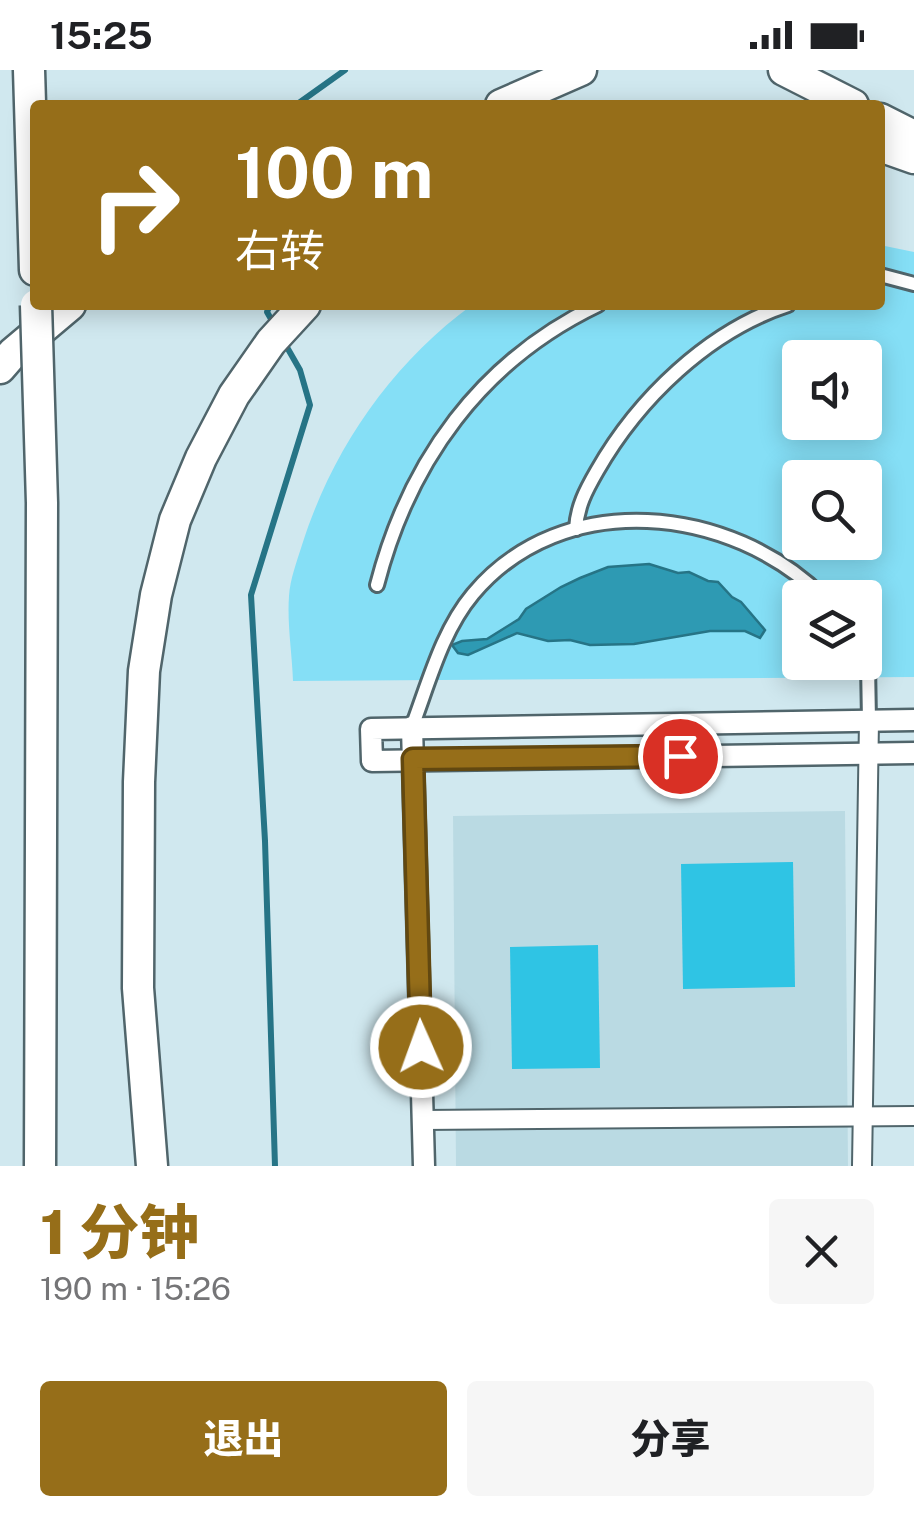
<!DOCTYPE html>
<html lang="zh">
<head>
<meta charset="utf-8">
<style>
  body { margin:0; font-family:"Public Sans","Noto Sans SC",sans-serif; background:#f6f6f6; color:#202124; height:100vh; display:flex; flex-direction:column; font-size:38px; white-space:nowrap }
  * { box-sizing:border-box; margin:0 }
  p { font-size:32px; color:#757577 }
  .icon { flex:none; width:55px; height:55px; fill:none; stroke:currentColor; stroke-width:2; stroke-linecap:round; stroke-linejoin:round }
  .map { position:relative; height:1096px; overflow:hidden }
  .side { display:flex; flex-direction:column; background:#fff; flex:1 }
  .side>* { flex:none }
  .guide { position:absolute; left:30px; top:30px; width:855px; height:210px; border-radius:10px; box-shadow:0 5px 25px #0003; background:#966e19; color:#fff; overflow:hidden }
  .fabs { position:absolute; left:782px; top:270px; display:grid; gap:20px }
  .fabs a { display:grid; place-items:center; width:100px; height:100px; border-radius:10px; background:#fff; box-shadow:0 5px 25px #0003; font-size:50px }
  .pin { position:absolute; display:grid; place-items:center; width:85px; height:85px; color:#fff; margin:-42px; border:5px solid #fff; border-radius:50%; box-shadow:0 2px 10px #0007 }
  .me { position:absolute; width:110px; margin:-55px; rotate:358deg; stroke-linejoin:round; filter:drop-shadow(0 0 8px #0008) }
  .turn { display:flex; align-items:center; gap:35px; height:210px; padding:0 40px; font-size:45px }
  .turn .icon { width:130px; height:130px; stroke-width:2.5 }
  .turn b { display:block; font-size:70px; line-height:85px }
  .round { display:grid; place-items:center; flex:none; width:105px; height:105px; border-radius:10px; background:#f6f6f6 }
  .summary { display:flex; align-items:center; justify-content:space-between; height:170px; padding:0 40px }
  h1 { font-size:60px; font-weight:800; line-height:75px; color:#966e19 }
  .button { display:flex; gap:20px; margin-top:auto; padding:20px 40px }
  .button a { flex:1; height:115px; border-radius:10px; background:#966e19; color:#fff; font-size:40px; font-weight:800; line-height:115px; text-align:center }
  .button a+a { background:#f6f6f6; color:#202124 }
  .status { display:flex; justify-content:space-between; align-items:center; height:70px; padding:0 50px; background:#fff; direction:ltr }
  .status svg { height:28px; fill:currentColor }
  .map>svg:first-child { display:block }
  .built { fill:#badae3 }
  .green { fill:#85dff6; fill-rule:evenodd }
  .water { fill:#2e9ab3; stroke:#267486; stroke-width:2.5 }
  .lines { fill:none; stroke-linecap:round; stroke-linejoin:round }
  .stream { stroke:#267486; stroke-width:6 }
  .building { fill:#2fc4e4 }
  .pedestrian-casing { stroke:#50656b; stroke-width:18 }
  .minor-casing { stroke:#50656b; stroke-width:22 }
  .tertiary-casing { stroke:#50656b; stroke-width:25 }
  .motorway-casing { stroke:#50656b; stroke-width:35 }
  .pedestrian { stroke:#fff; stroke-width:12 }
  .minor { stroke:#fff; stroke-width:18 }
  .tertiary { stroke:#fff; stroke-width:20 }
  .motorway { stroke:#fff; stroke-width:30 }
  .motorway-bridge-casing { stroke:#50656b; stroke-width:35; stroke-linecap:butt }
  .motorway-bridge { stroke:#fff; stroke-width:30 }
  .route-casing { stroke:#624810; stroke-width:25 }
  .route { stroke:#966e19; stroke-width:18 }
</style>
</head>
<body>
<div class="status"><b>15:25</b><svg viewBox="0 0 49 12"><path d="M0 12V9h3v3zM5 12V6h3v6zM10 12V3h3v9zM15 12V0h3v12zM26 1h20v11H26zM47 4h2v5h-2z"/></svg></div>
<div class="map">
<svg width="914" height="1096" viewBox="0 0 914 1096">
  <rect width="100%" height="100%" fill="#d0e8ef"/>
  <polygon class="built" points="845,741 848,1096 456,1096 453,746"/>
  <path class="green" d="M880,175L914,182V607L293,611C292,583 287,554 289,526C290,509 297,491 302,475C332,380 391,294 472,235H880ZM800,288H865V352H800ZM800,408H865V472H800ZM800,528H865V592H800Z"/>
  <polygon class="water" points="649,494 678,503 689,502 708,511 718,512 732,527 741,532 765,560 760,568 745,561 710,561 634,574 590,575 570,570 548,571 517,563 468,585 458,583 452,575 462,571 487,569 519,549 526,539 561,517 580,508 608,497"/>
  <g class="lines">
    <g class="stream">
      <polyline points="296,35 345,0"/>
      <polyline points="270,235 267,242 275,256"/>
      <polyline points="275,1096 265,771 251,525 310,335 300,300 284,272"/>
    </g>
  </g>
  <g class="building">
    <polygon points="793,792 795,917 683,919 681,794"/>
    <polygon points="598,875 600,998 512,999 510,877"/>
  </g>
  <g class="lines">
    <defs>
      <g id="pedestrian">
        <polyline points="880,205 914,214"/>
        <path d="M576,459C577,437 586,420 597,401C638,329 708,261 788,235"/>
        <path d="M377,515C409,391 481,291 598,235"/>
        <polyline points="865,588 868,594 869,651"/>
        <path d="M412,657C429,612 442,561 473,524C563,417 731,435 824,528"/>
      </g>
      <g id="minor">
        <polyline points="423,1050 914,1046"/>
        <polyline points="862,1096 869,651"/>
      </g>
      <g id="tertiary">
        <polyline points="914,650 371,659 372,691 914,683"/>
        <polyline points="412,657 424,1096"/>
      </g>
      <g id="motorway">
        <polyline points="29,0 35,200"/>
        <polyline points="784,0 853,35"/>
        <polyline points="501,35 581,0"/>
        <polyline points="880,49 914,66"/>
        <polyline points="880,76 914,88"/>
        <polyline points="0,298 13,283 70,235"/>
        <polyline points="152,1096 138,918 139,712 144,601 156,525 175,450 201,388 234,325 271,272 305,235"/>
      </g>
    </defs>
    <use href="#pedestrian" class="pedestrian-casing"/>
    <use href="#minor" class="minor-casing"/>
    <use href="#tertiary" class="tertiary-casing"/>
    <use href="#motorway" class="motorway-casing"/>
    <use href="#pedestrian" class="pedestrian"/>
    <use href="#minor" class="minor"/>
    <use href="#tertiary" class="tertiary"/>
    <use href="#motorway" class="motorway"/>
    <defs>
      <polyline id="motorway-bridge" points="36,235 42,433 40,1096"/>
    </defs>
    <use href="#motorway-bridge" class="motorway-bridge-casing"/>
    <use href="#motorway-bridge" class="motorway-bridge"/>
  </g>
  <g class="lines">
    <defs>
      <polyline id="route" points="421,977 413,689 680,686"/>
    </defs>
    <use href="#route" class="route-casing"/>
    <use href="#route" class="route"/>
  </g>
</svg>
<div class="fabs">
<a><svg class="icon" aria-label="sound" viewBox="0 0 24 24"><path d="M4 9h4l5-4v14l-5-4H4zM17 9q2 3 0 6"/></svg></a>
<a><svg class="icon" aria-label="search" viewBox="0 0 24 24"><circle cx="10" cy="10" r="6"/><path d="M15 15l6 6"/></svg></a>
<a><svg class="icon" aria-label="layers" viewBox="0 0 24 24"><path d="M12 4l9 5-9 5-9-5zM3 14l9 5 9-5"/></svg></a>
</div>
<div class="pin" style="left:680px;top:686px;background:#d93025"><svg class="icon" aria-label="arrive" viewBox="0 0 24 24"><path d="M6 21V4h12l-3 4 3 4H6"/></svg></div>
<svg class="me" style="left:421px;top:977px" viewBox="-20 -20 40 40"><circle r="17" fill="#966e19" stroke="#fff" stroke-width="3"/><path d="M0-11L8 9 0 5-8 9z" fill="#fff"/></svg>
<div class="guide">
<div class="turn"><svg class="icon" aria-label="right" viewBox="0 0 24 24"><path d="M7 20v-9h11M14 6l5 5-5 5"/></svg><div><b>100 m</b>右转</div></div>
</div>
</div>
<section class="side">
<div class="summary"><div><h1>1 分钟</h1><p>190 m · 15:26</p></div><a class="round"><svg class="icon" aria-label="close" viewBox="0 0 24 24"><path d="M6 6l12 12M18 6L6 18"/></svg></a></div>
<div class="button"><a>退出</a><a>分享</a></div>
</section>
</body>
</html>
